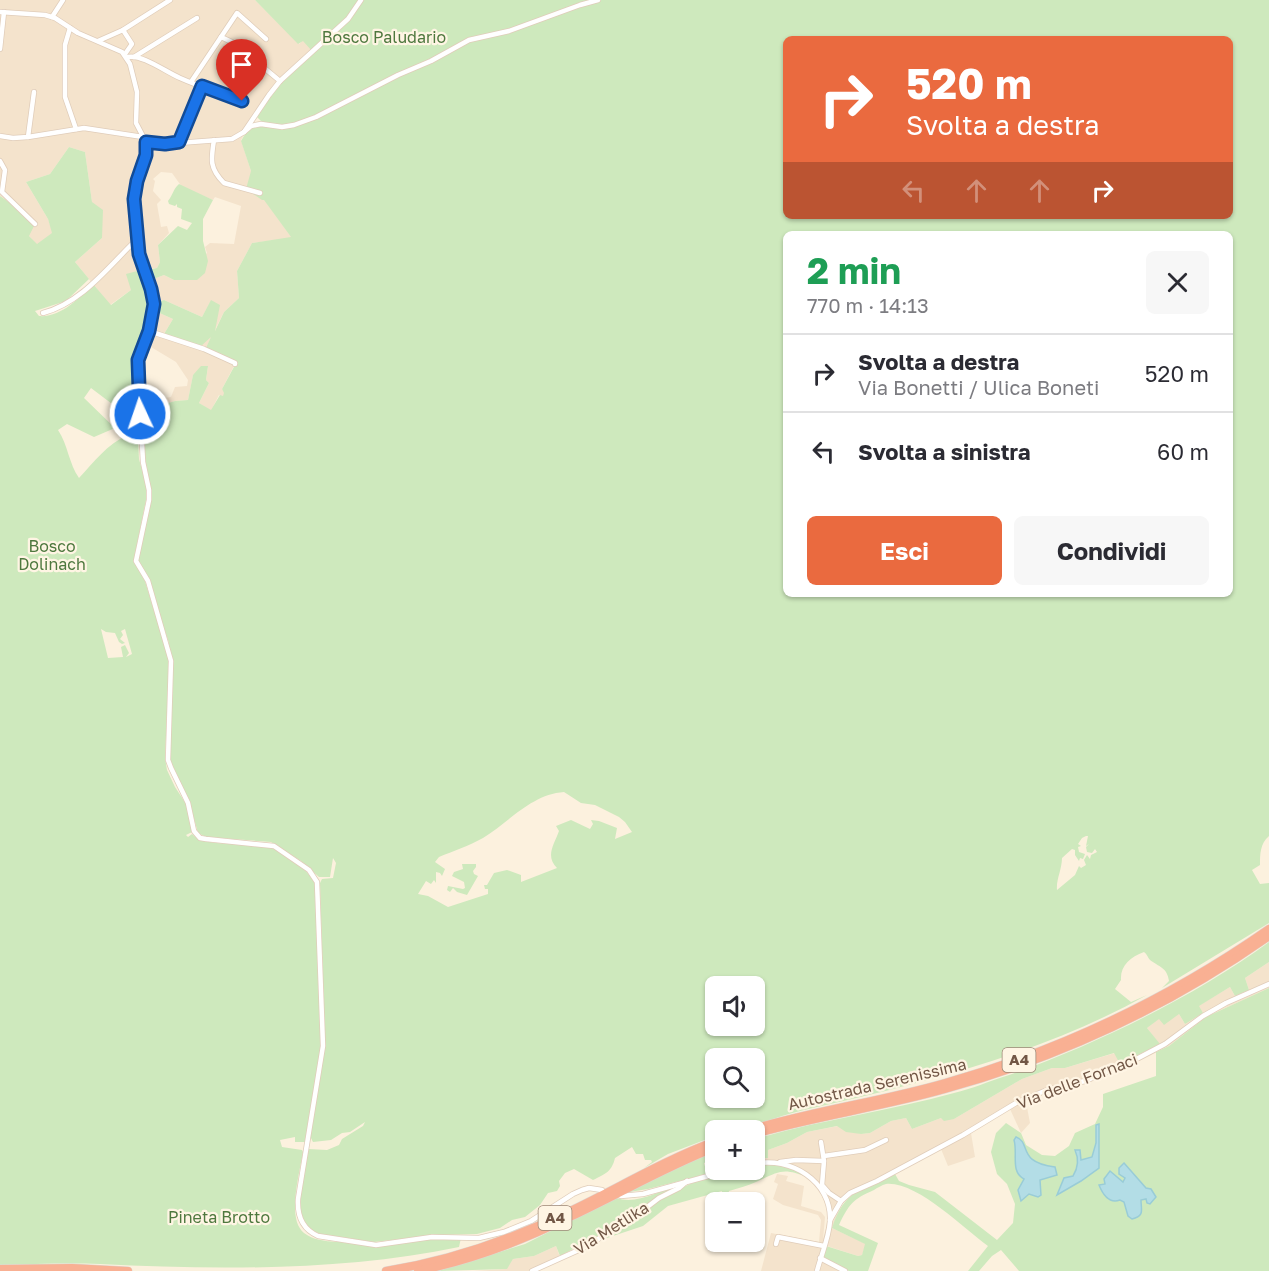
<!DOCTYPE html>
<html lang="it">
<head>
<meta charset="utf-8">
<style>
  body { margin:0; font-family:"Golos Text",sans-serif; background:#f7f7f7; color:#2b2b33; height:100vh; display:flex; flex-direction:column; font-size:22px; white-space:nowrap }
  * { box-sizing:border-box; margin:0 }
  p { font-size:20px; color:#7c7c81 }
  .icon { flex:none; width:33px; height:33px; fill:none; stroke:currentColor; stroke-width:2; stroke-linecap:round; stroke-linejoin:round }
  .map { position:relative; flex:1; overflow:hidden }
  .side { position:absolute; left:783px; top:231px; width:450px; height:366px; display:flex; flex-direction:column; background:#fff; border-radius:9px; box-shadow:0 2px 4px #0004 }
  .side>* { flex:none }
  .top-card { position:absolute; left:783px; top:36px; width:450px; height:183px; border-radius:9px; box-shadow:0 2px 4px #0004; background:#ea6a3f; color:#fff; overflow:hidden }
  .controls { position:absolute; left:705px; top:976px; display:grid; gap:12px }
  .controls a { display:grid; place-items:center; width:60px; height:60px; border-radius:9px; background:#fff; box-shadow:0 2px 4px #0004; font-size:30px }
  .pin { position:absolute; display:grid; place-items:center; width:51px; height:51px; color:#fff; margin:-62px -26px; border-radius:50% 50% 50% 0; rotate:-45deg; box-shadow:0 0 6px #0007 }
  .pin .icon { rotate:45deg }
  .me { position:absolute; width:66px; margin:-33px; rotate:357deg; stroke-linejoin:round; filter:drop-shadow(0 0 4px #0008) }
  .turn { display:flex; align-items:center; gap:21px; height:126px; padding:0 24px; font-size:27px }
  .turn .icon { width:78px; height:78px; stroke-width:2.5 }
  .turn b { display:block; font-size:42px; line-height:51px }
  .lanes { display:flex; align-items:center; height:57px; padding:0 24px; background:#0003; justify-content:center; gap:30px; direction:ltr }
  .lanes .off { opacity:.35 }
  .round { display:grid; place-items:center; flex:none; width:63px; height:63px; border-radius:9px; background:#f7f7f7 }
  .head { display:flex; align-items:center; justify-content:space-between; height:102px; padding:0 24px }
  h1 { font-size:36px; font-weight:700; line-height:45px; color:#1e9e55 }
  .primary-button { display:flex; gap:12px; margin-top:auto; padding:12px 24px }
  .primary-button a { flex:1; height:69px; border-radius:9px; background:#ea6a3f; color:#fff; font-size:24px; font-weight:700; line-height:69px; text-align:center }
  .primary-button a+a { background:#f7f7f7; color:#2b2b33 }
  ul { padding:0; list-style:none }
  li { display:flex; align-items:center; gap:18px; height:78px; padding:0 24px; border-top:2px solid #e1e1e2 }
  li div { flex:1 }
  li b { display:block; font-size:22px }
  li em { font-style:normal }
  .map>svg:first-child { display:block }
  .residential { fill:#f4e3cc }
  .green { fill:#cee9bd; fill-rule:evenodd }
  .water { fill:#b3dde6; stroke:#99ccd7; stroke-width:1.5 }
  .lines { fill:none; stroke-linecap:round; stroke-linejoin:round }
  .minor-casing { stroke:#e0cdba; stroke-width:6 }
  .highway-casing { stroke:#ddd7d3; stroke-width:9 }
  .minor { stroke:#fff; stroke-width:4.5 }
  .highway { stroke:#f9b093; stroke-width:8 }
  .route-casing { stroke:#114b97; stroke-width:15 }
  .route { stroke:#1a73e8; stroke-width:10 }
  .labels { text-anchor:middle; stroke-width:4.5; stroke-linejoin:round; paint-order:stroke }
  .shield { fill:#fff5e4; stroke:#9c8675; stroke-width:1.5 }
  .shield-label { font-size:15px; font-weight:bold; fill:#725746 }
  .park-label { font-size:16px; fill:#4e783e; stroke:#fff5e4 }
  .street-label { font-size:16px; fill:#725746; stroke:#fff5e4 }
</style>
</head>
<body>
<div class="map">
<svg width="1269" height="1271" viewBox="0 0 1269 1271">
  <rect width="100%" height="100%" fill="#fcf1de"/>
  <g class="residential">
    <polygon points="0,0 255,0 299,44 308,35 314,46 310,52 254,118 241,140 251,171 264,199 292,238 252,243 237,271 239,298 224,312 204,352 235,364 222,389 225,393 223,397 219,395 211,411 199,403 209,383 206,380 208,367 193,375 188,400 175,401 145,411 131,410 109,395 110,381 122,382 123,401 135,398 144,401 171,397 175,387 187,386 188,380 176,362 146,344 155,311 173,319 164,334 200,347 211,301 202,317 164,300 155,303 151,280 164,275 174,280 207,253 205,247 210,243 234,244 241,206 215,197 213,200 182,187 172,173 161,172 153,179 155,181 153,191 161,200 157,204 161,227 167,226 169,233 158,245 160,262 157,268 141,270 131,290 110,305 75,262 102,238 92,202 85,152 69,147 50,174 26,182 48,219 53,233 37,245 29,236 13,205 0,196"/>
    <polygon points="1269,962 1269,988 1206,1017 1169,1046 1127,1067 1096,1080 1047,1093 1026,1102 1030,1123 1021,1133 1010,1109 971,1133 975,1157 948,1166 941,1149 850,1196 842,1203 832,1228 866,1244 862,1255 858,1256 827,1246 823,1257 849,1271 761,1271 771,1233 819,1242 821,1220 818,1215 783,1205 773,1199 778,1184 774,1182 777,1174 788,1176 786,1181 804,1186 801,1206 821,1212 825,1217 823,1240 827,1223 828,1210 818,1187 802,1173 755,1166 755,1149 758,1149 768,1157 768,1150 787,1143 807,1132 838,1126 861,1134 870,1133 891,1121 906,1118 912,1129 941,1118 954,1119 1022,1079 1052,1068 1065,1068 1115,1053 1121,1064 1159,1044 1147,1028 1159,1018 1179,1014 1185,1024 1198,1006 1230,987 1235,996 1249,990 1245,978"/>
    <polygon points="556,1246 561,1260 538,1271 473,1271 506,1269 513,1259 534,1256"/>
  </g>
  <g class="green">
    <path d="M255,0H1269V836C1260,844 1260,854 1260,865L1252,870L1260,884L1269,883V923L1162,988L1169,981C1167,967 1159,967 1150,960C1148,958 1147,954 1144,952C1130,957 1120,966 1121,980L1115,989L1131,1002L1147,995C1039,1055 923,1083 804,1110C774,1117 745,1131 716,1131L715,1136L668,1154L644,1168L652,1162L651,1160H645L643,1154H636L632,1147L615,1158C612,1171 606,1174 593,1180L574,1169L565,1173L559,1181L560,1186L557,1191L548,1193L540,1205L525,1217L512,1220L500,1228L477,1234L437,1235L374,1242L320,1234L309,1229L300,1214V1200L308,1149L327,1150L339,1145L342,1139L363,1126L365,1122L350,1132L342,1133L331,1140L313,1142L310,1136L325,1046L320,883L322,879L333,878L336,863L333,858L330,877H319L301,861L271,842L206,837L198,833L190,804L168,756L172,671L167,643H169L148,581L137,563L149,500L143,462L142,411L175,401L188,400L193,375L201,366H208L206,380L209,383L199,403L211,410L220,395L223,396L224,393L222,389L235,365L204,352L211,337L200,347L164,334L173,319L155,311V303L164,300L202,317L211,300L220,305L215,331L224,312L239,298L237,271L252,243L291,237L264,200H262L246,189L251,171L241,141L248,129L262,122L257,117L268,96L312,51L303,41L298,44ZM786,39H1230V216H786ZM786,234H1230V594H786ZM564,792L581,803L595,805L619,817L625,822L632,832L615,839L617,828L599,821L591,820L593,824L590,829L571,820L556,826L559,831C554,845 545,856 557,868L521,882V875L507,870L494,873L487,885H484L485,889H488V894L448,907L428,896L418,894L426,881L431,884L434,880L436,883V872L440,873L442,876L445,869L435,862L439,857C453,851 469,846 483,838C509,822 532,794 564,792ZM1086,836H1088L1086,846L1089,844L1086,847L1087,852L1092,853L1095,849L1097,852L1091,855L1090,859L1087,855L1084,860L1086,865L1081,868L1079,866L1075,875L1057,890C1056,880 1062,869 1062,858L1072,849L1075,850V855L1079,861L1080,858L1083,859L1085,854L1079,852L1078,847L1081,846L1078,844L1082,838ZM716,987H754V1026H716ZM716,1059H754V1098H716Z"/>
    <path d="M69,147L85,152L92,202L103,210L102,238L75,262L89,279L66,301L35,311L39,316C60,318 80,298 93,284L111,305L131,290L126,274L141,270C144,278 149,288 150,297C154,319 140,341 136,362C133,377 135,390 136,405L131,409L137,410V427L129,429L120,428L128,416L91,388L84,398L115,428L94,437L67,424L58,430C68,445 69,464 79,478C94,462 107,444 128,435L138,440L139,459L147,488L146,500L134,559L144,578L168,656L169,666L165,758L167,770L175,787L190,810L192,832L186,835L188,837L192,834C205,848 246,842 264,845C284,849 306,868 315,883L321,1045L305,1142H295V1137L280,1140L282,1147L302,1150L303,1152C300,1172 286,1219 304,1233C313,1240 325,1241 336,1242L337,1239L376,1245L432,1237L461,1238L459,1247C346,1271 217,1270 100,1264C67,1263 34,1264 0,1265V196L13,205L34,226L29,236L37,244L52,233L48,219L26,182L50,174ZM101,629L106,632L115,633L119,642L122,644L125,643L120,639L123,635L121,631L125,629L132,654L126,657L129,653L125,645L121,647L123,657L108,658Z"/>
    <path d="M179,184L213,200L203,219V241L208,261L205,273L197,280H174L164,275L151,280L147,270L157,268L160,262L158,245L178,226L187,230L192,223L181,219L182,209L177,207V204L175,206L169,204L168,201C173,195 173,189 179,184Z"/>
    <polygon points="462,864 476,864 476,867 473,871 474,874 478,876 467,895 457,892 453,888 450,892 447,890 448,886 463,889 465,888 464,882 452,876 454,872 463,869"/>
    <path d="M1269,942V962L1245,978L1249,990L1235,996L1230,987L1199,1006L1203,1013L1185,1024L1179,1014L1164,1025L1159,1019L1147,1028L1160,1044L1120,1064L1114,1053L1065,1068H1052L1022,1079L954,1119L944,1121L941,1118L912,1129L906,1118L891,1121L870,1133L861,1134L846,1132L837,1126L807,1132L787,1143L768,1150V1158H761L758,1149H755V1139C820,1120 888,1111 954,1093C972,1089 989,1081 1006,1076C1093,1046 1194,997 1269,942Z"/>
    <path d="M1269,988V1271H1019L1001,1250L992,1256L979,1271H968L988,1246C964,1229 917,1181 886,1184C882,1185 877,1188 874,1190C853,1199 849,1204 839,1225L878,1243L868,1271H849L823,1258L826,1246L858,1256L862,1255L865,1244L832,1228C845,1188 861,1192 895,1174L899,1181L909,1185L935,1192L997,1240L1013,1223L1015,1204L1007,1184L997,1174L991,1152L996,1133L1006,1123L1021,1133L1026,1145L1042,1155L1055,1156L1069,1146L1075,1133L1095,1124L1103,1107V1094L1156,1076V1052L1169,1046L1206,1017Z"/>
    <polygon points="715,1152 715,1159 704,1163 707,1174 648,1189 623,1193 681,1164"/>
    <path d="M772,1163L790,1167L809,1178C783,1167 780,1171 756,1182C747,1186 738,1188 729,1191L726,1203H719L722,1191L668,1206L643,1226L595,1242C645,1209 693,1170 754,1170L755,1166Z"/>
    <path d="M677,1187L625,1221L560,1256L556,1246L534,1256L513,1259L507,1269L438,1271L525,1244L616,1198C638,1205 656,1191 677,1187Z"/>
  </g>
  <g class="water">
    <path d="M1099,1124V1168L1081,1181L1057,1195L1064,1178L1073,1176C1078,1168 1079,1159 1075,1150H1080L1081,1160L1092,1157L1096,1143V1125Z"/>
    <path d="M1016,1137C1032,1143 1016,1162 1055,1167L1057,1175L1040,1180L1041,1195L1038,1197L1029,1194L1021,1201L1018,1190L1024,1179C1010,1172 1018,1153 1014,1140Z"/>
    <path d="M1124,1163L1146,1188L1151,1189L1156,1197L1150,1204L1147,1203L1146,1199L1141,1200C1141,1210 1145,1216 1132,1219L1128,1216L1124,1202L1120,1200C1109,1204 1103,1195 1099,1185L1105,1184L1104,1179L1110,1171L1123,1182L1125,1178L1119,1174V1168Z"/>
  </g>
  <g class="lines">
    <defs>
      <g id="minor">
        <path d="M0,12L45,15L55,18L78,33L122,52L130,64L137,92L136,123L146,142L147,151L137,181L134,199L136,242L142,267L151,289L154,304L149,331L139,356L138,368L143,462L149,490V500L136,561L148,581L171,661L168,760L171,768L188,803L194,831L200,838L206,839L274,846L309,870L317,882L323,1046L298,1199C297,1216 302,1229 318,1236L376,1245L432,1237L479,1238L504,1232L531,1221L573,1194L582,1190L589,1188L602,1190"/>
        <polyline points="52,17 63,0"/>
        <polyline points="70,28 65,45 65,97 76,129"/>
        <polyline points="123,30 132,44 125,54"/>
        <polyline points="221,37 234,43 280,81"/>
        <polyline points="98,41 123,30 170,0"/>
        <polyline points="0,49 4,12"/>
        <path d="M128,57C142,54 166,72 180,78C200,87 222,93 242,101"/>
        <polyline points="134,57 197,18"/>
        <polyline points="191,82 237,13 266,39"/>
        <polyline points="244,132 251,126 261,124 282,127 294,125 316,117 398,75 431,61 469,40 509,31 580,5 598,0"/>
        <polyline points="0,136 13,138 28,137 84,128 143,137"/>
        <polyline points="28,137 34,92"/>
        <path d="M214,140C211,159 209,168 224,183L260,193"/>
        <polyline points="146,142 165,144 232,139 244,132 269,95 280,81 348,19 361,0"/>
        <polyline points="179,143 202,86"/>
        <polyline points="0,161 5,170 2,192 35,224"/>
        <path d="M43,313C80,303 105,271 131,245L136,242"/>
        <polyline points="149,331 204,349 235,363 235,364"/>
        <polyline points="821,1142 824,1161 822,1185 829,1193 841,1201"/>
        <polyline points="824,1156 865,1150 886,1140"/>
        <polyline points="780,1162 796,1160 824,1161"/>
        <path d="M754,1164C790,1156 832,1181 830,1221C829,1238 821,1255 817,1271"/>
        <polyline points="621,1196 643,1194 730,1170"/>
        <polyline points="830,1220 841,1201 850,1193 877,1181 963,1135 1016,1103 1047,1090 1085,1081 1127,1064 1165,1044 1203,1016 1226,1003 1269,984"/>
        <polyline points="776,1244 778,1237 824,1246"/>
        <polyline points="820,1258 845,1271"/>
        <polyline points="532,1271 581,1249 629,1221 659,1198 679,1188 687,1181"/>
      </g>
      <g id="highway">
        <path d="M746,1131C811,1111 879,1102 945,1083C1061,1050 1170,998 1269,929"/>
        <path d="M754,1134C817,1116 882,1107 945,1089C1060,1057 1171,1005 1269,936"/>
        <polyline points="0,1269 72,1268 128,1271"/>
        <path d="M386,1271C449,1261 510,1240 568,1212C617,1189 664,1160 716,1141"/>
        <path d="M418,1271C471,1260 522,1241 570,1217C619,1194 665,1167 716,1147"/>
      </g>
    </defs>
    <use href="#minor" class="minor-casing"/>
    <use href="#highway" class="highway-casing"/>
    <use href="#minor" class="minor"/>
    <use href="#highway" class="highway"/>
  </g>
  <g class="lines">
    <defs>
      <polyline id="route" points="140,414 138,360 149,331 154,304 151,289 139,254 134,199 137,181 146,155 146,142 165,144 179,142 202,86 242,101"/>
    </defs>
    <use href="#route" class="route-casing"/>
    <use href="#route" class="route"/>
  </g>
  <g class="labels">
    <g class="shield">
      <rect x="1002.5" y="1048" width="33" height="24" rx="4.5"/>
      <rect x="538.5" y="1206" width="33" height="24" rx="4.5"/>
    </g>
    <g class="shield-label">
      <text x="1019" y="1065">A4</text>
      <text x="555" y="1223">A4</text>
    </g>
    <g class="park-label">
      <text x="384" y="43">Bosco Paludario</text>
      <text x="52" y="552">Bosco<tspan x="52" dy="18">Dolinach</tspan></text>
      <text x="219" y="1223">Pineta Brotto</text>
    </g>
    <g class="street-label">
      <text transform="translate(1077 1081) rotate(-21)" y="6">Via delle Fornaci</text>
      <text transform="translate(877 1084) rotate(-13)" y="6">Autostrada Serenissima</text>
      <text transform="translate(611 1228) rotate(-32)" y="6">Via Metlika</text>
    </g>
  </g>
</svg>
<div class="controls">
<a><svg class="icon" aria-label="sound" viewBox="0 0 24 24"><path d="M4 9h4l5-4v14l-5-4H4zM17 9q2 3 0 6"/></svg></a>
<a><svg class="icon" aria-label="search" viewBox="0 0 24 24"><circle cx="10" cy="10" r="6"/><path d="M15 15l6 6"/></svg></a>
<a>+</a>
<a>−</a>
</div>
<div class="pin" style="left:242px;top:101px;background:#d93025"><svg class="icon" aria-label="arrive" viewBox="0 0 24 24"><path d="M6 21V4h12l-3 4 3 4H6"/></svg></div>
<svg class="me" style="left:140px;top:414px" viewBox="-20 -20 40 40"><circle r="17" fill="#1a73e8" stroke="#fff" stroke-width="3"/><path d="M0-11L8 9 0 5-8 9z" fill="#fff"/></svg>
<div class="top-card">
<div class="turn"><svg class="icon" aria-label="right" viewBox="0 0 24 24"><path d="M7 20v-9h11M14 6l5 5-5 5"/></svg><div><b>520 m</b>Svolta a destra</div></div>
<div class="lanes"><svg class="icon off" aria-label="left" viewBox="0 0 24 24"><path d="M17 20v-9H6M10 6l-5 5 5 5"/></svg><svg class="icon off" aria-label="ahead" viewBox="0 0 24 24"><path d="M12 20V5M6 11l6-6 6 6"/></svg><svg class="icon off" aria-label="ahead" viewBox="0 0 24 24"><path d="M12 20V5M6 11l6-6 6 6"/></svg><svg class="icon" aria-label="right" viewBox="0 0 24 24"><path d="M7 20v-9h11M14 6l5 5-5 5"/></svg></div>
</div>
<section class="side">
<div class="head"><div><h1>2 min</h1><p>770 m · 14:13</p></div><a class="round"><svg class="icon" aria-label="close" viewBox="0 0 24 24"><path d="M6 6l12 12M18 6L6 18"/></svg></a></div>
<ul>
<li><svg class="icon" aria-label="right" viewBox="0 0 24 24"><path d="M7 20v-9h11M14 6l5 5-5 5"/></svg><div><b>Svolta a destra</b><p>Via Bonetti / Ulica Boneti</p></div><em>520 m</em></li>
<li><svg class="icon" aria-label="left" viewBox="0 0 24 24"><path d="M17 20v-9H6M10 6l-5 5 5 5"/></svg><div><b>Svolta a sinistra</b></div><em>60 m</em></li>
</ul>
<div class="primary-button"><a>Esci</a><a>Condividi</a></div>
</section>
</div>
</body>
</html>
